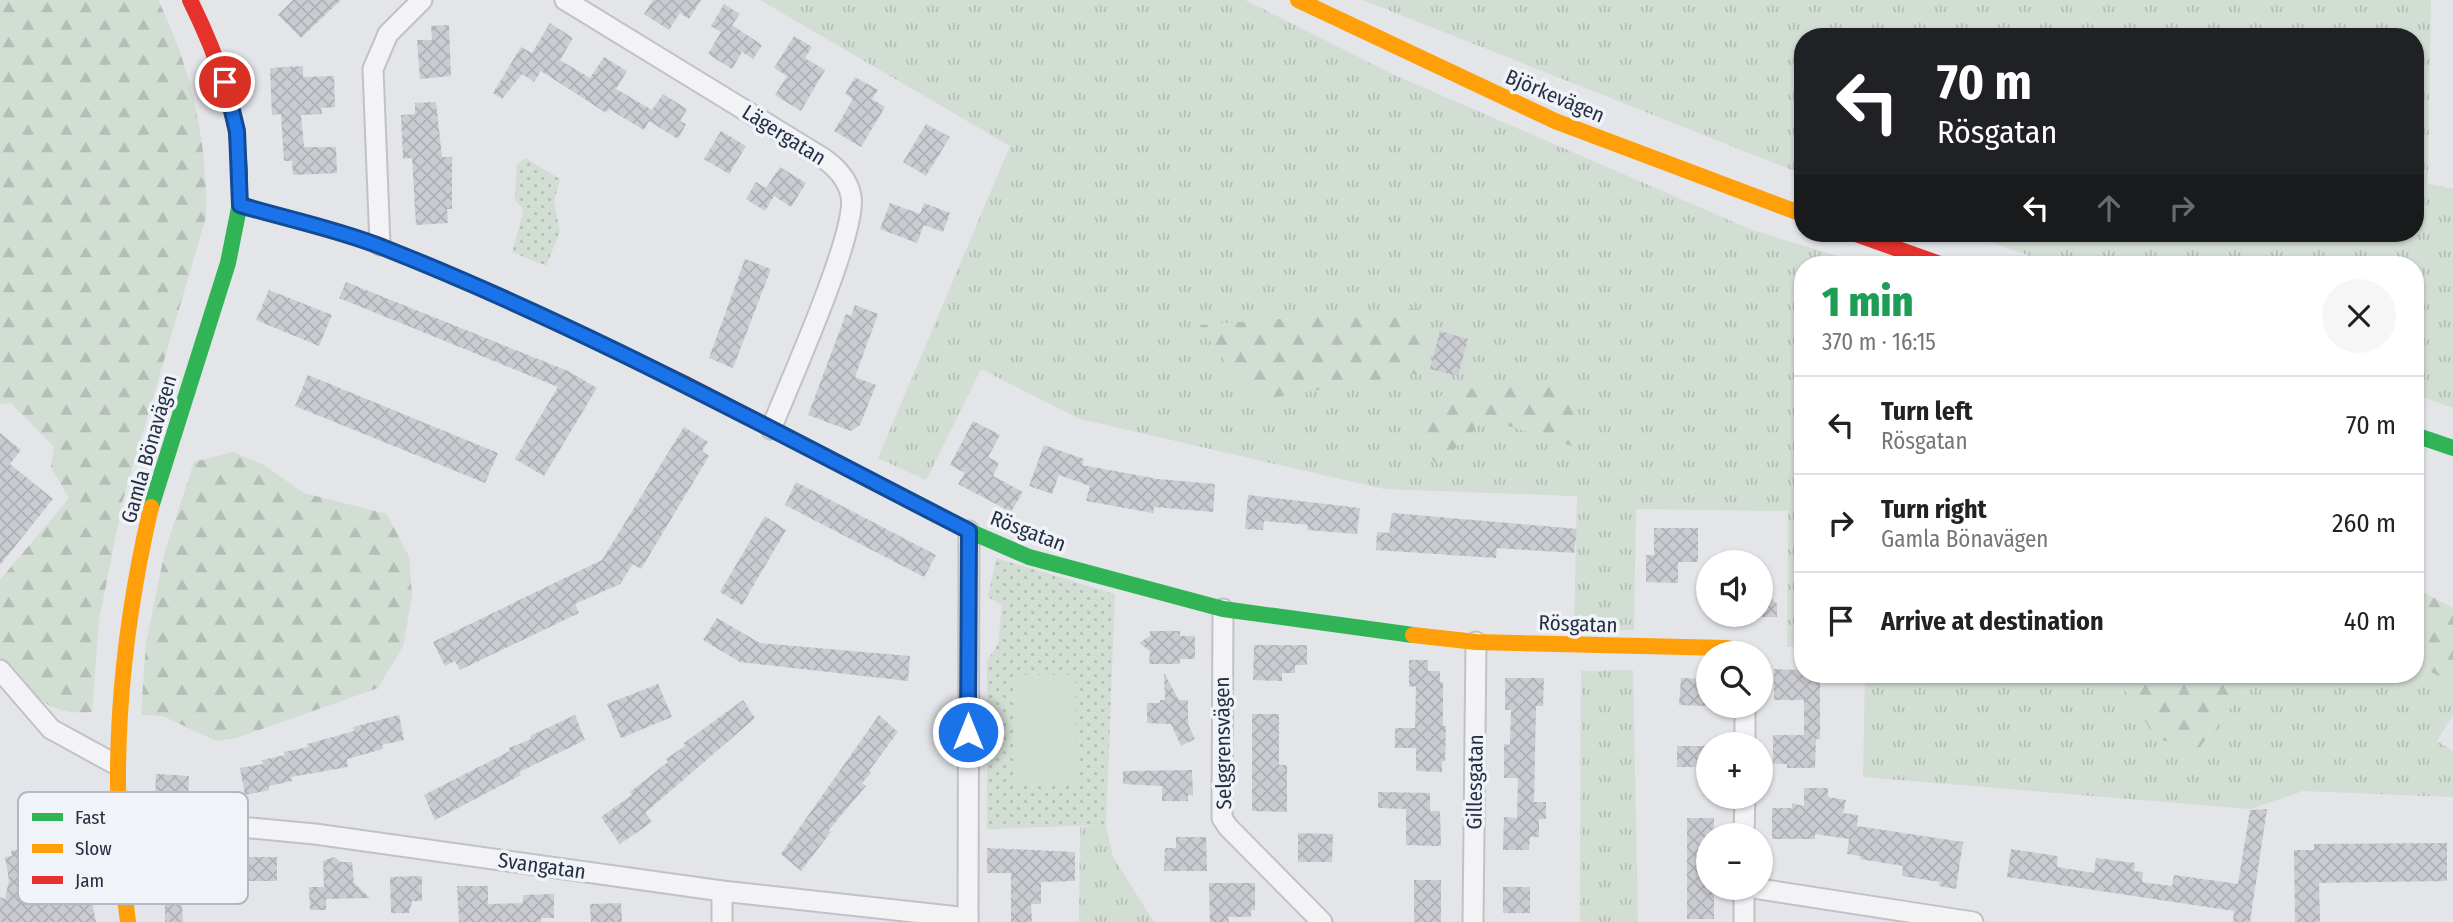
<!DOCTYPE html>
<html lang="en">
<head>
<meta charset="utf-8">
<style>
  body { margin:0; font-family:"Fira Sans Condensed",sans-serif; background:#f6f6f6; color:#222; height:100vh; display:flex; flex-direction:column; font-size:26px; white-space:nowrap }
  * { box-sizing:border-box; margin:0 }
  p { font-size:23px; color:#767676 }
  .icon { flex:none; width:38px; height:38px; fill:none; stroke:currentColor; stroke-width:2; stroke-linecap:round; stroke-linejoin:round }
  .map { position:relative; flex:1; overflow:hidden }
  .drawer { position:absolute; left:1794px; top:256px; width:630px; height:427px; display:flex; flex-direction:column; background:#fff; border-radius:28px; box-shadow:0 2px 5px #0004 }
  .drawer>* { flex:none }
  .guide { position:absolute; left:1794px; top:28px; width:630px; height:214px; border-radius:28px; box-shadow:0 2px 5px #0004; background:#202124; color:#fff; overflow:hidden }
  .controls { position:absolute; left:1696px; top:550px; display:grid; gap:14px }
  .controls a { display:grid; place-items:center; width:77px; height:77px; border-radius:50%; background:#fff; box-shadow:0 2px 5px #0004; font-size:35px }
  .pin { position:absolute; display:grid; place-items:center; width:60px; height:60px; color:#fff; margin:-30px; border:4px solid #fff; border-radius:50%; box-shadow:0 2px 7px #0007 }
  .me { position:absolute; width:77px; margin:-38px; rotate:0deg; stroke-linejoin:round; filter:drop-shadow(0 0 5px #0008) }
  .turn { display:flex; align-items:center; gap:24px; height:147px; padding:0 28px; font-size:32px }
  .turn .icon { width:91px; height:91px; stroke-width:2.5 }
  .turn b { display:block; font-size:49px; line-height:60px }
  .lanes { display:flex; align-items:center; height:66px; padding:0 28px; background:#0003; justify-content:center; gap:35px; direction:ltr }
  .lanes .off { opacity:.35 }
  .round { display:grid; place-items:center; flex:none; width:74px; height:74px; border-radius:37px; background:#f6f6f6 }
  .headline { display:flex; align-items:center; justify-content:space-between; height:119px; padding:0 28px }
  h1 { font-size:42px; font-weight:800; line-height:52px; color:#1e9e55 }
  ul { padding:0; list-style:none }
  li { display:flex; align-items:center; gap:21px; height:98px; padding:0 28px; border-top:2px solid #e0e0e0 }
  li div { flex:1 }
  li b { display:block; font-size:26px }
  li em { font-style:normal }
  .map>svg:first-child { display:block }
  .grass { fill:url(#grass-tufts) }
  .forest { fill:url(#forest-firs) }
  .park { fill:url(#park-dots) }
  .garden { fill:#d2ddd3 }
  .building { fill:url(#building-cross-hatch) }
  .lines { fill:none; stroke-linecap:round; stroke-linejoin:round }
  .street-casing { stroke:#c0c2c7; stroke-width:23 }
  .street { stroke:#f3f3f5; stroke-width:19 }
  .fast { stroke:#30b455; stroke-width:16 }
  .slow { stroke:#ff9f0a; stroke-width:16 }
  .jam { stroke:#e5322d; stroke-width:16 }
  .route-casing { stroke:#114b97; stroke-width:18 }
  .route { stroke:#1a73e8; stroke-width:12 }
  .labels { text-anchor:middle; stroke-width:7; stroke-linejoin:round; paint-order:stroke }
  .street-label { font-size:21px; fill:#272f44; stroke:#f0f3f8 }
  .key { fill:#f0f3f8; stroke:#b4b8c2; stroke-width:2 }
  .key-label { font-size:19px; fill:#272f44 }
</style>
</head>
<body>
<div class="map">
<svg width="2453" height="922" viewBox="0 0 2453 922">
  <defs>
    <pattern id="grass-tufts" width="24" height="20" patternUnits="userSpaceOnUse" patternTransform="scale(1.75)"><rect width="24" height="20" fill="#d2ddd3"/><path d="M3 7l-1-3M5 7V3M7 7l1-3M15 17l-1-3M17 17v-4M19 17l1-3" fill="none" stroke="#b4beb6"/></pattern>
    <pattern id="forest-firs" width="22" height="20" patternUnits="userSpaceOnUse" patternTransform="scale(1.75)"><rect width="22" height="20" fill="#d2ddd3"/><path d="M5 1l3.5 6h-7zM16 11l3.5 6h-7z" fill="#b4beb6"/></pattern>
    <pattern id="park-dots" width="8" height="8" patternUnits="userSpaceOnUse" patternTransform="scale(1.75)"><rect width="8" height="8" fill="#d2ddd3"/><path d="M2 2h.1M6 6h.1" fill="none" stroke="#b4beb6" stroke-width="1.8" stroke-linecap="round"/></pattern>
    <pattern id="building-cross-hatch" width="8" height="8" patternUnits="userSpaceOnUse" patternTransform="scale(1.75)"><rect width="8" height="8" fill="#caccd1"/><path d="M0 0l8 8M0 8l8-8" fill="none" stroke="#aeb0b5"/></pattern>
  </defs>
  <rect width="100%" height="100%" fill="#e3e5e9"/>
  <g class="grass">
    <polygon points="760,0 1245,0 1390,73 1752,230 1864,264 1802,264 1802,647 1787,647 1788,511 1636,509 1634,630 1574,631 1577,496 1384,489 1080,419 981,369 926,480 878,458 1010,146"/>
    <polygon points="1363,0 2431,0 2428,184 2453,189 2453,408 2415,394 2415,264 2053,264 1965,233 2415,233 2415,37 1802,37 1802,174"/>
    <polygon points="2415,664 2453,683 2453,715 2437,741 2453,751 2453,797 2302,791 2251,809 1863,777 1865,674 2114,674 2156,738 2197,751 2256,674 2415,674"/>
    <polygon points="1633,670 1638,922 1580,922 1581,671"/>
    <polygon points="1106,825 1113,857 1154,922 1079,922 1080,827"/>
  </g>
  <g class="forest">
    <path d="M0,0H158C191,67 208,142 206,217L123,500L99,620L92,712C44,717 29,689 0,658V580L69,498L51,467L54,447L11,403L0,404Z"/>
    <polygon points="1425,308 1419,373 1253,401 1199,325"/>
    <polygon points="1577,383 1578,448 1486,419 1437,465 1404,428 1447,390"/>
    <polygon points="233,452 262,464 304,493 387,514 409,557 412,596 403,646 378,688 236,738 216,741 163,716 141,715 146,642 165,551 194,462"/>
    <polygon points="2415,588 2453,608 2453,683 2415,664"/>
    <polygon points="2114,674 2256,674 2197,751 2156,738"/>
  </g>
  <g class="park">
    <polygon points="525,158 560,179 554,201 560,232 546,266 512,252 524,210 515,200 517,165"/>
    <polygon points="996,558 1115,594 1106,825 987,829 987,661 998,644 1002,605 988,597"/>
  </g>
  <polygon class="garden" points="1013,675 1075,675 1076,786 1014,786"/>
  <g class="building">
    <polygon points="293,0 341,0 301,38 278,15"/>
    <polygon points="653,0 701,0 689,19 680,13 669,30 644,14"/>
    <polygon points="724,4 740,14 732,25 762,45 753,59 742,52 732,69 708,54 721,32 711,26"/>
    <polygon points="550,23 573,38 560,60 590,78 604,57 627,71 616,89 652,110 663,94 687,109 680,121 686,124 678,139 649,121 644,130 609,109 606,113 541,71 534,82 522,74 502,99 493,93 521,47 532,53"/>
    <polygon points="449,25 451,76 420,79 417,40 432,40 431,26"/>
    <polygon points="794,36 812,47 805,58 825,70 801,111 775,95 787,76 774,68"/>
    <polygon points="303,66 303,77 334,76 335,107 321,108 322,114 301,115 304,147 336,147 337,173 293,175 292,161 284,161 281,114 272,115 270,68"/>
    <polygon points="855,77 878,90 872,99 885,107 861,147 834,131 853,99 845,94"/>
    <polygon points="436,102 442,157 452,157 452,209 447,209 448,223 416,225 412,158 403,159 401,115 415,114 415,103"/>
    <polygon points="926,124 950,137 926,176 903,162"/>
    <polygon points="721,131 746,146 729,174 704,159"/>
    <polygon points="780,167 806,183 791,207 774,196 765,211 746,199 756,182 766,188"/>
    <polygon points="890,203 920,214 924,203 950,213 943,232 924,225 917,243 880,229"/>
    <polygon points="745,259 771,269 733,368 709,358"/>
    <polygon points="346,282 568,371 597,388 544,476 515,459 558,387 339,298"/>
    <polygon points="269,290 332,315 319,346 256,320"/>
    <polygon points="855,305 878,314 855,377 876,385 860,425 851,431 808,415 846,314 851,316"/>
    <polygon points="1440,331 1468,339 1458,376 1430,369"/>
    <polygon points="308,375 498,453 485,483 295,406"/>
    <polygon points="973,421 1000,435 988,457 999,463 993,476 1023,492 1011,512 958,484 965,473 950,465"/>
    <polygon points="684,427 708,442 702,451 709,456 641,569 633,564 620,584 575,604 579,613 460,670 455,661 445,666 433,642 602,560"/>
    <polygon points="0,433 21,450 10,464 53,499 0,565"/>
    <polygon points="1044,445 1084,459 1082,465 1158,479 1215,484 1213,512 1154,507 1153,513 1086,501 1090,486 1059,475 1052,494 1029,486"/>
    <polygon points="796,482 936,555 924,577 785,505"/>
    <polygon points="1248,495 1360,508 1357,534 1307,530 1308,525 1264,521 1263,530 1245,529"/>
    <polygon points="1392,513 1567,528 1577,529 1574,553 1497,548 1496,558 1376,550 1377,532 1389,533"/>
    <polygon points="765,516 786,530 742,605 720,592"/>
    <polygon points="1654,528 1698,528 1698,562 1678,562 1678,583 1646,582 1646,555 1654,555"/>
    <polygon points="1760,587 1777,604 1777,617 1760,617"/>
    <polygon points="717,618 760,643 910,656 908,681 740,662 703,640"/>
    <polygon points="1150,631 1180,631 1180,636 1195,636 1195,659 1180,659 1180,664 1149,664 1150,651 1139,643 1150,636"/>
    <polygon points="1254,645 1307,645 1307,665 1295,665 1295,673 1282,673 1282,681 1253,680"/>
    <polygon points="1409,660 1428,660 1428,671 1440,671 1440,682 1443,682 1443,726 1446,726 1445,761 1442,761 1442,772 1416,771 1416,748 1395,748 1395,728 1415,728 1416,686 1409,687"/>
    <polygon points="1774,669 1802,670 1802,674 1820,674 1820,739 1816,739 1815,768 1787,768 1787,764 1773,764 1773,735 1804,735 1804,700 1774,700"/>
    <polygon points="1164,673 1179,700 1188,700 1188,724 1195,739 1181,746 1171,724 1147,723 1147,703 1160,703 1160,700 1165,700"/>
    <polygon points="1505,678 1544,678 1543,706 1536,706 1534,802 1546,802 1546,819 1539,819 1539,837 1530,837 1529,850 1503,850 1504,817 1517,818 1518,778 1504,778 1504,744 1510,745 1511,710 1505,710"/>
    <polygon points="1681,678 1708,679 1708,706 1679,705"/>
    <polygon points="658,684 672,717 621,738 607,704"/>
    <polygon points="743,700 755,718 645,813 652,822 620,844 601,817 632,795 630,792 668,762 666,759 685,746 684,743"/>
    <polygon points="1252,714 1279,714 1279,765 1287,765 1287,812 1252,811"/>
    <polygon points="399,715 404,740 382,745 383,749 347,759 348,767 291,777 292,781 269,786 269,790 245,795 240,768 263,764 262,760 285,755 284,752 308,747 307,744 354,731 353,727"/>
    <polygon points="575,715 585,740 519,772 521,775 435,820 424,795 510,751 509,748 531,739 530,736"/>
    <polygon points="879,715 898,732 869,771 871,773 862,783 866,786 828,831 831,832 801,871 781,854"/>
    <rect x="1677" y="746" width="31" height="21"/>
    <polygon points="1192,770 1193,795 1188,795 1188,801 1162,801 1162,786 1123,784 1123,771"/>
    <polygon points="156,774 189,776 188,801 155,800"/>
    <polygon points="1804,788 1828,788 1828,797 1846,800 1843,813 1858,815 1857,826 1963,842 1956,889 1939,886 1940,882 1902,876 1903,866 1860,859 1861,856 1847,854 1849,839 1815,834 1815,839 1772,839 1772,808 1792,808 1792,803 1804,806"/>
    <polygon points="1378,792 1430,793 1430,811 1440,811 1441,846 1406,845 1406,809 1378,808"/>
    <polygon points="2267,809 2250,922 2233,922 2234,911 2007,877 2011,849 2058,856 2057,867 2094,873 2096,858 2135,863 2134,871 2143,872 2142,882 2172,886 2174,875 2238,884 2250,810"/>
    <polygon points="1687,818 1714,818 1714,835 1708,835 1708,887 1714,887 1714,919 1687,919"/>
    <polygon points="1298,833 1333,834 1332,862 1298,862"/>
    <polygon points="1176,837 1206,837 1207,871 1164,871 1165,848 1176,848"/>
    <polygon points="2447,843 2447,881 2319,883 2320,922 2295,922 2294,850 2314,850 2314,844"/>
    <polygon points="56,847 65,893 75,892 78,904 92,902 96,922 0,922 0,897 5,899 9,880 5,857 12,856 11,851 30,848 31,852"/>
    <polygon points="987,848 1075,852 1075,881 1041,882 1041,904 1031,904 1032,922 1011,922 1011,873 987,873"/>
    <polygon points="163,851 194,851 194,875 183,876 184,889 181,889 183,922 165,922 165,887 155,887 155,869 164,869"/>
    <rect x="248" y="857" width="29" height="24"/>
    <polygon points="334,857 341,862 352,862 354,883 370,898 326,899 326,910 310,910 309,887 324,887 323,861"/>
    <polygon points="422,876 422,901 412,901 409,913 391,913 390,877"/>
    <rect x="1414" y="880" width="27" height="42"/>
    <polygon points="1209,883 1255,883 1255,910 1251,910 1251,917 1228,917 1229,922 1210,922"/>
    <polygon points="457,886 488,886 488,904 523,903 523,895 554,894 554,918 541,918 541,922 459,922"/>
    <rect x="1503" y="887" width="27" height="26"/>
    <polygon points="621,903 622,922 591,922 590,904"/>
  </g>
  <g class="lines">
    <defs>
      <g id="street">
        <path d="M565,0L823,158C836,167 848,180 851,196C858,232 788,386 771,429"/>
        <polyline points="380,245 373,69 388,34 422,0"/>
        <polyline points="1223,609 1222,818 1228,827 1322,922"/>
        <polyline points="0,670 51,729 113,763"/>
        <polyline points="1745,744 1745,705"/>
        <polyline points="117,826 230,826 315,834 722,891 968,918"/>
        <polyline points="1744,835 1745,796"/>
        <polyline points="1747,887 1973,922"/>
        <polyline points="722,891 722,922"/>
        <polyline points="968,922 969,531"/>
        <polyline points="1473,922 1476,642"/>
        <polyline points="1744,922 1744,887"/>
      </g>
    </defs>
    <use href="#street" class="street-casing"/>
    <use href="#street" class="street"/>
    <g class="fast">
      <polyline points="2415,435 2453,448"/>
      <polyline points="876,483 969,531 1029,557 1223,609 1413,635"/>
      <polyline points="151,507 228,263 239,208 240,173"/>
    </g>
    <g class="slow">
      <polyline points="1298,0 1555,121 1802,214"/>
      <polyline points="240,205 380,245 512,302"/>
      <polyline points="1413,635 1476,642 1727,648 1739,653"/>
      <path d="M128,922C108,781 119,645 151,507"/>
    </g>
    <g class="jam">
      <path d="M190,0C217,55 238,111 240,173"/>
      <polyline points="1853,233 1940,264"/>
      <polyline points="512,302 686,384 876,483"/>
    </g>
  </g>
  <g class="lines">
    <defs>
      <path id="route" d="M225,82L237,131L240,205C287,219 337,229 382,247C585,327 775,432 969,531L968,732"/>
    </defs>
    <use href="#route" class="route-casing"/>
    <use href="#route" class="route"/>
  </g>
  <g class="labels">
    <g class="street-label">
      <text transform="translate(1555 96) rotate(23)" y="7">Björkevägen</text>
      <text transform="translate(784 135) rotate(32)" y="7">Lägergatan</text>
      <text transform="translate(149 449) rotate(-74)" y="7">Gamla Bönavägen</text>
      <text transform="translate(1028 531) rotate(21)" y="7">Rösgatan</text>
      <text transform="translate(1578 624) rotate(2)" y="7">Rösgatan</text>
      <text transform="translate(1223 743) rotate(-91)" y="7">Selggrensvägen</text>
      <text transform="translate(1475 782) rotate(-89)" y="7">Gillesgatan</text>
      <text transform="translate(542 866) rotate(8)" y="7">Svangatan</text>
    </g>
  </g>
  <rect x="18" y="792" width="230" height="112" rx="10" class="key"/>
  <rect x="32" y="813" width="31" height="8" fill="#30b455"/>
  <rect x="32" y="844" width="31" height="9" fill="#ff9f0a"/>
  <rect x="32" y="876" width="31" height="8" fill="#e5322d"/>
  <g class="key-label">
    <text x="75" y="824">Fast</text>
    <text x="75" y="855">Slow</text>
    <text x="75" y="887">Jam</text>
  </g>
</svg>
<div class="controls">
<a><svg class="icon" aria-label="sound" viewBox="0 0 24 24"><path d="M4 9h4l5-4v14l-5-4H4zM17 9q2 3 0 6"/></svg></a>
<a><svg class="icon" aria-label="search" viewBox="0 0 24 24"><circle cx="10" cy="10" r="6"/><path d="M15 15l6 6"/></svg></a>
<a>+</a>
<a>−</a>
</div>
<div class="pin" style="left:225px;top:82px;background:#d93025"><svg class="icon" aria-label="arrive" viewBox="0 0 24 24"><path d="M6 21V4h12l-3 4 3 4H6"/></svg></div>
<svg class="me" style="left:968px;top:732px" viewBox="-20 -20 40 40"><circle r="17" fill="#1a73e8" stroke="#fff" stroke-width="3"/><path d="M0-11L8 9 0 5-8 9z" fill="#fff"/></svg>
<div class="guide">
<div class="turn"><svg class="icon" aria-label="left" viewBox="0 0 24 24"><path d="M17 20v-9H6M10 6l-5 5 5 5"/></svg><div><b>70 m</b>Rösgatan</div></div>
<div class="lanes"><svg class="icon" aria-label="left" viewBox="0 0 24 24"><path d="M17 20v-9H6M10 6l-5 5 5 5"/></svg><svg class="icon off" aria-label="ahead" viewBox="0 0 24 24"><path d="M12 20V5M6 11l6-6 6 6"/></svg><svg class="icon off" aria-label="right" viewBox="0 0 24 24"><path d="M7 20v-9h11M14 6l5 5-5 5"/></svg></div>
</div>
<section class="drawer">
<div class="headline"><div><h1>1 min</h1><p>370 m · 16:15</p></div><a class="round"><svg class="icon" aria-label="close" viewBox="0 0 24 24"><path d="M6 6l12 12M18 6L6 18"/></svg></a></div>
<ul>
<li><svg class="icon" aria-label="left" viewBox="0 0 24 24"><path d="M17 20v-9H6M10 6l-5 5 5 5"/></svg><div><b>Turn left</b><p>Rösgatan</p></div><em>70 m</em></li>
<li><svg class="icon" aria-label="right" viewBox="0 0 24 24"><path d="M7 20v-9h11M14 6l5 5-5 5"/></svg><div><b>Turn right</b><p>Gamla Bönavägen</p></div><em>260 m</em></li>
<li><svg class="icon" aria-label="arrive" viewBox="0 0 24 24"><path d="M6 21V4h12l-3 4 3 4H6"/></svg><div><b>Arrive at destination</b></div><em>40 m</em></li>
</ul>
</section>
</div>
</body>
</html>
